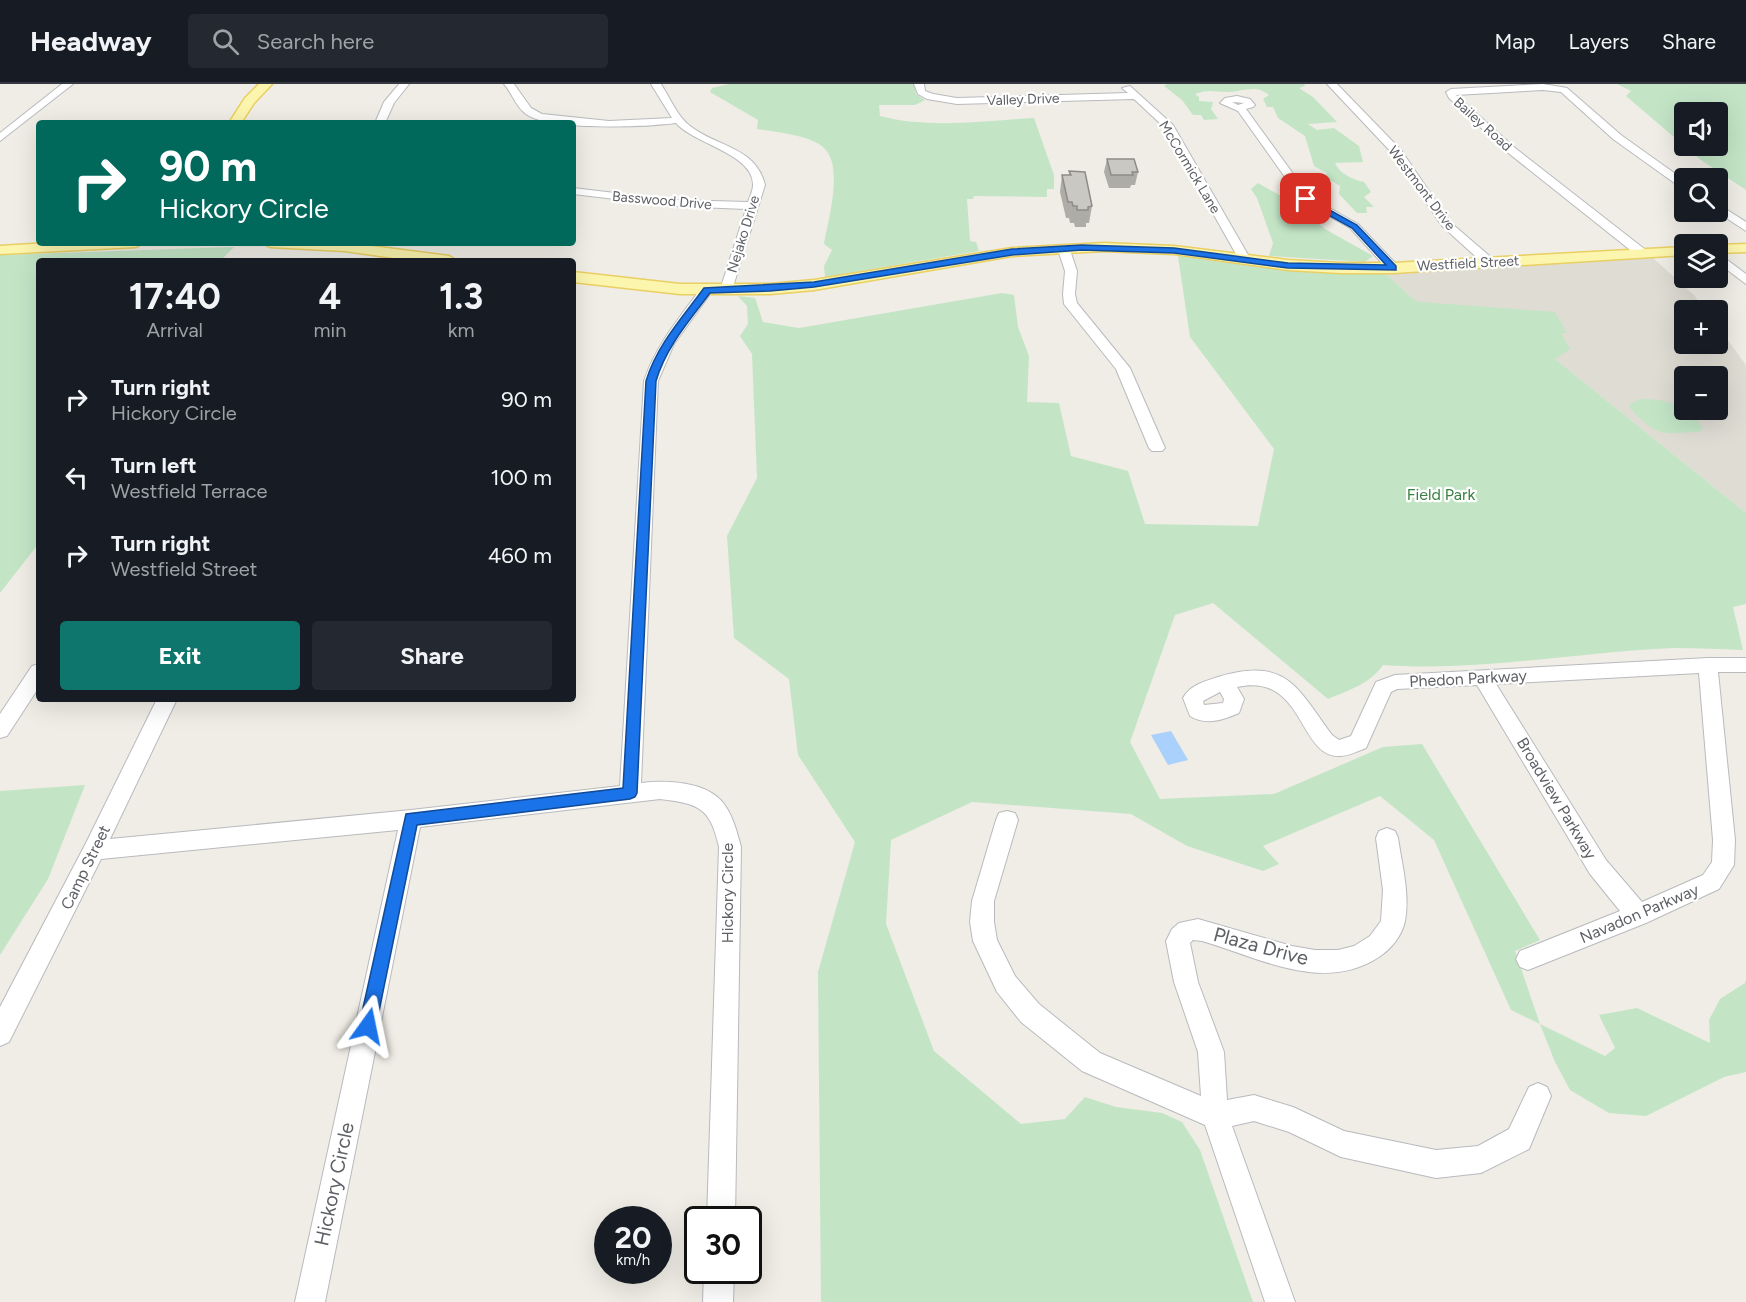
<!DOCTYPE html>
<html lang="en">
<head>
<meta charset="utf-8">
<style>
  body { margin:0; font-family:Figtree,sans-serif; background:#242831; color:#f1f3f6; height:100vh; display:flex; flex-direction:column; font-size:22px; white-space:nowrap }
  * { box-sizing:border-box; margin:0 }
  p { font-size:20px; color:#9ea1a6 }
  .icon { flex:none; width:33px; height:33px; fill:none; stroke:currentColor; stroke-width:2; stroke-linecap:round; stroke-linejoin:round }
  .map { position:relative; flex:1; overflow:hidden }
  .details { position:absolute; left:36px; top:174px; width:540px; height:444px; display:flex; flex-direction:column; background:#171b24; border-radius:6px; box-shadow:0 6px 24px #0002 }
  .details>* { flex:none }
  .hud { position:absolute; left:36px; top:36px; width:540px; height:126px; border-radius:6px; box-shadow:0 6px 24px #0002; background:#00695c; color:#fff; overflow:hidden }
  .buttons { position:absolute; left:1674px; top:18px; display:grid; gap:12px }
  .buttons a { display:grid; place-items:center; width:54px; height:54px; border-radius:6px; background:#171b24; box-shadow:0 6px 24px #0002; font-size:30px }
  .speed { position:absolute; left:594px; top:1122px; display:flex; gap:12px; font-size:30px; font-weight:700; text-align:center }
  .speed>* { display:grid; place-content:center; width:78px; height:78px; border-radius:50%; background:#171b24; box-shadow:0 6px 24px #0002; line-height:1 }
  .speed small { font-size:15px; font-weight:400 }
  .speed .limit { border:3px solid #111; border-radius:9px; background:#fff; color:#111 }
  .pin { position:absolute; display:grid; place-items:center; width:51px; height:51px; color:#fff; margin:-26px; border-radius:12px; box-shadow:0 3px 9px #0006 }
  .me { position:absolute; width:66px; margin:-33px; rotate:12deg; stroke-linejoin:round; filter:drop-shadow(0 0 4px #0008) }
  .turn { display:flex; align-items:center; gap:21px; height:126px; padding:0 24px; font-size:27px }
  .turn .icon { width:78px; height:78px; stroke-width:2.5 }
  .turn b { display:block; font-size:42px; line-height:51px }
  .eta { display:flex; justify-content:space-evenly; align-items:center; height:102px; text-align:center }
  .eta b { font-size:36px; font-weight:700; line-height:42px }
  .primary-button { display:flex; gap:12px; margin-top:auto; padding:12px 24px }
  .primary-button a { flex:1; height:69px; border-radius:6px; background:#0f766e; color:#fff; font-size:24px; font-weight:700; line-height:69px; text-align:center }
  .primary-button a+a { background:#242831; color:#f1f3f6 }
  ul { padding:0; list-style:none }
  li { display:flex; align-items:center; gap:18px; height:78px; padding:0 24px }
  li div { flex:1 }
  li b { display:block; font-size:22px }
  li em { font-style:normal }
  header { display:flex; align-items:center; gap:36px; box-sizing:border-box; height:84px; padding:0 30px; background:#171b24; border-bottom:2px solid #363941 }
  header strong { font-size:28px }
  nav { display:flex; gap:33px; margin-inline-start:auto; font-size:21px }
  .search { width:420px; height:54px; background:#242831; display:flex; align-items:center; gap:15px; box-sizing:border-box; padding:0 21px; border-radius:6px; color:#9ea1a6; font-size:22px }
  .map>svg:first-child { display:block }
  .education { fill:#dedcd3; fill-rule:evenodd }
  .green { fill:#c3e5c6; fill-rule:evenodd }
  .water { fill:#a9d1fb }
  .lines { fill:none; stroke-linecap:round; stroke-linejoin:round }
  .minor-casing { stroke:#b8babe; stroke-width:2 }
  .major-casing { stroke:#eacf63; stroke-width:3 }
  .minor { fill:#fff; fill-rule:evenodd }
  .major { fill:#fbf5ae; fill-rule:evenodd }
  .wall { fill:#aeaca7 }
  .building { fill:#cac8c2; stroke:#8d8c88; stroke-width:1.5 }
  .route { fill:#1a73e8; stroke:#114b97; stroke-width:1.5 }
  .labels { text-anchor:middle; stroke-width:4.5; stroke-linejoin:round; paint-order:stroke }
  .far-street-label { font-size:14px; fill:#5d6065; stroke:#fff }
  .park-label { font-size:16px; fill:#398041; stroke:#fff }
  .street-label { font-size:16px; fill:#5d6065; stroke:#fff }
  .near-street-label { font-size:20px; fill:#5d6065; stroke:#fff }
</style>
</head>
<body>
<header>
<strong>Headway</strong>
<div class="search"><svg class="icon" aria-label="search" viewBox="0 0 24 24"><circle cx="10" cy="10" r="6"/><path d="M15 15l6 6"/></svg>Search here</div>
<nav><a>Map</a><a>Layers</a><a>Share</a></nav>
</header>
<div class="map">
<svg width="1746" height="1218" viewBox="0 0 1746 1218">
  <rect width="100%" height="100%" fill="#efede5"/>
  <path class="education" d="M1653,174L1694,211L1705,226H1684V260H1718V243L1746,281V429L1555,275L1419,221L1384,188ZM1684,292H1718V326H1684Z"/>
  <g class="green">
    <path d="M729,0H914L916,10L925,16L915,21H879L880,32C930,45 982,37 1034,34L1054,91V105H1047V113L974,112L973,115H967L970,157L976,158L979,167L825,193L824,182L832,166L824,160C828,137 844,82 824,64C811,51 774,48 757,45L758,36L710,8L712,4Z"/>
    <path d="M1167,0H1304L1305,2L1299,4L1313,13L1337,38L1308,40L1317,46L1334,44L1359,62L1363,78L1335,79C1339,89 1353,96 1364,98L1371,108L1364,113L1374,123H1366L1367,129H1357L1339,110L1340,102L1325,93L1327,89L1314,82L1305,52L1278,34L1273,23H1267L1263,15L1269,11C1256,0 1244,7 1228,8C1214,8 1209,5 1195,10L1199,13V17L1213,18L1211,25L1218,35L1204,36L1201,31H1193L1182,16L1164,2Z"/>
    <path d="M1617,0H1746V106L1701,76L1626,12L1631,7ZM1684,28H1718V62H1684Z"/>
    <polygon points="1258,99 1295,120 1325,145 1373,172 1365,178 1269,172 1273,159 1257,114 1251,105"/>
    <polygon points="234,163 220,177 39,177 39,459 0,509 0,171"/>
    <path d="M1178,172L1289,187L1384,188L1413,215L1420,218L1555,228L1567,249H1561L1570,265L1555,275L1746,429V520L1733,523L1743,566C1720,565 1697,564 1674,564C1577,568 1480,588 1383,581C1370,600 1349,606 1328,615L1213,519L1175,531L1130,658L1160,715L1274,710L1383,663L1422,660L1540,856L1515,867L1540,940L1605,972L1615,964L1599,931L1637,924L1710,959L1709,936L1720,915L1745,899L1746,896V988L1724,993L1646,1032L1609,1029L1570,1006L1555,978L1540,940L1511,926L1434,756L1380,712L1263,762L1279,780L1263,787L1187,762L1131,730L972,718L891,756L886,840L934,967L1021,1040L1065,1035L1085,1013L1116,1023L1162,1029L1182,1038L1200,1066L1253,1218H821L818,888L855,758L798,671L789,595L734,554L727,452L757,394L752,270L740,252L748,240L747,222L738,212L755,214L763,238L799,244L1002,209L1014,211L1018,243L1029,272L1027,318L1059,319L1071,372L1128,387L1145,440L1258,442L1274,365L1190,253Z"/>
    <path d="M1640,315C1665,315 1689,320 1702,343L1699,348C1661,349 1658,354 1630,324V320Z"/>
    <polygon points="85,701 48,795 0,871 0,707"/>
  </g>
  <polygon class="water" points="1171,647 1188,676 1168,681 1151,651"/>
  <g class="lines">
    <defs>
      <g id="minor">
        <polygon points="62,0 73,0 0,57 0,49"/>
        <polygon points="399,0 409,0 394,19 385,39 375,39 384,18"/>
        <path d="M504,0H514L531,24L542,30L609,37L672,34L651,0H661C670,14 677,32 690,42C717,63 756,63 765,101L731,209H721L720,206L746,125L674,122L573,110V104L674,116L748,118C750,113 753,106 753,101C754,70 694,60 676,39C646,43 548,47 526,30C516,23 512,9 504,0Z"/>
        <polygon points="914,0 924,0 925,7 933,10 957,14 1128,9 1122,4 1130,2 1173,41 1251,176 1249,179 1241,179 1165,44 1134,15 957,20 927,15 918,10"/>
        <polygon points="1327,0 1337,0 1401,66 1450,138 1493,175 1495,178 1493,181 1485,181 1442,142 1393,70"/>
        <polygon points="1543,0 1567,4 1621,51 1684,96 1684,104 1680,103 1613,55 1561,8 1543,6 1456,11 1515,64 1647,167 1647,173 1639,173 1507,68 1449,14 1446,8 1451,5"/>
        <path d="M1237,12L1250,15L1255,21L1253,23L1246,25L1310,113L1358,140L1397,181L1399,184L1397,187H1389L1350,144L1302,117L1238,27L1220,19L1225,14ZM1232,18L1244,19L1238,21Z"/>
        <polygon points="1718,120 1746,138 1746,147 1717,128"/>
        <polygon points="1064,162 1070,166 1077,187 1075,210 1077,219 1130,284 1165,364 1162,367 1152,367 1149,364 1116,285 1064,220 1063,210 1065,187 1058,166"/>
        <polygon points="1718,169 1746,190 1746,200 1718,179"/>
        <path d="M707,202L713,206L674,260L658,297L641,699C666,696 707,697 724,720C733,732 737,748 741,763L735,1136H707L719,763C710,723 699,720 660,715L420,743L325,1218H295L398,746L101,775L9,958L0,962V923L86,759L157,615H177L110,755L411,726L620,702L644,297C656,261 680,233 702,203Z"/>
        <path d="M1708,574H1746V588H1718L1735,756L1734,781L1719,805L1646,839L1528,886L1520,883L1516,875L1520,867L1620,827L1590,790L1477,601L1397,605L1391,608L1366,664C1358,667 1349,672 1340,672C1298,674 1305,588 1237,603L1244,615L1239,629C1223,636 1206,642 1190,632L1183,614C1190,601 1205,597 1218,593C1287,573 1296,602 1332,651L1339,656L1351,652L1376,598L1395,591ZM1699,589L1713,756L1712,778L1703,791L1642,818L1606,776L1496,600ZM1220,608L1224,615L1223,619L1204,621L1203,617Z"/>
        <polygon points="39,580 39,603 7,652 0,654 0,630 32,582"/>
        <path d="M1007,727L1015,729L1018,736L994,817V838L997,856L1015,892L1039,920L1100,969L1201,1012L1198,968L1174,898L1166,857L1172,845L1179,839L1198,835L1292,862L1315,866H1338L1354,862L1370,852L1381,837L1383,806L1376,754L1379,747L1387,744L1395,747L1398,754C1402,781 1410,810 1405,837C1402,852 1391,865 1379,873C1323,910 1258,873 1202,857L1193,856L1190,859L1198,898L1224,968L1227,1016L1254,1011L1293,1023L1344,1047L1436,1066L1478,1062L1509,1045L1529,1003L1538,999L1547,1003L1551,1012L1529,1065L1481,1089L1436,1094L1341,1073L1289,1048L1254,1037L1232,1042L1295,1218H1265L1205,1041L1082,987L1021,938L997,908L973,857L970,838L972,817L996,736L999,729Z"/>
        <polygon points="704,1186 734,1186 733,1218 703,1218"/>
      </g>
      <g id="major">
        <polygon points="259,0 272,0 254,19 241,39 229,39 245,14"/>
        <polygon points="49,159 143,159 136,163 0,170 0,162"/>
        <polygon points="263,159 348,159 449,172 457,177 415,177 345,167 270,163"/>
        <polygon points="1104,159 1174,162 1288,176 1340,179 1393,179 1684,163 1684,171 1393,189 1340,189 1288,186 1174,170 1104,167 1012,172 814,206 770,210 680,210 573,198 573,188 680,200 770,200 814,196 1012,164"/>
        <polygon points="1746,160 1746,168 1718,169 1718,161"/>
      </g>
    </defs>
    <use href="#minor" class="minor-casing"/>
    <use href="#major" class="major-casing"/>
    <use href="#minor" class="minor"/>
    <use href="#major" class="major"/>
  </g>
  <g class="wall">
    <polygon points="1107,75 1138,88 1135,101 1131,101 1130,104 1109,104 1104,88"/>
    <polygon points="1069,87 1092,122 1089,139 1086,139 1086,143 1075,143 1074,139 1070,139 1069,134 1066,134 1060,108 1062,91 1069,91"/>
  </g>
  <g class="building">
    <polygon points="1107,75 1134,75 1138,88 1132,88 1133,91 1111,91"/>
    <polygon points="1069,87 1085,88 1092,122 1088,123 1088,126 1077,126 1077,122 1073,122 1072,118 1068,118 1062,91 1071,91"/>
  </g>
  <path class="route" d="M1306,113L1357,141L1396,182V186L1288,184L1174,169L1082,166L1012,171L814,203L770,207L710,209C689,237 666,263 656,297L637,709L635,713L630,715L417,741L376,942L374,948L368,951L361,948L359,942L406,730L623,704L646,297C657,261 682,234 704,204L814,198L1012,165L1082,161L1174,164L1288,179L1386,181L1352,144L1303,117L1302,115Z"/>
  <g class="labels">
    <g class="far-street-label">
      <text transform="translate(1023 15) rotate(-2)" y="5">Valley Drive</text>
      <text transform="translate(1483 40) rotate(42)" y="5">Bailey Road</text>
      <text transform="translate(1190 83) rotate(59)" y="5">McCormick Lane</text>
      <text transform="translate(1422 104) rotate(53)" y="5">Westmont Drive</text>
      <text transform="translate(662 116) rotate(5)" y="5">Basswood Drive</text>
      <text transform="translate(743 150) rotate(-73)" y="5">Nejako Drive</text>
      <text transform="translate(1468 179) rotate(-3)" y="5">Westfield Street</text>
    </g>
    <g class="park-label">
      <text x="1441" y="416">Field Park</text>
    </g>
    <g class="street-label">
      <text transform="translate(1468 594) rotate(-3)" y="6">Phedon Parkway</text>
      <text transform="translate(1557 714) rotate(59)" y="6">Broadview Parkway</text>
      <text transform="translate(85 783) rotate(-64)" y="6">Camp Street</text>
      <text transform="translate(727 809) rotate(-90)" y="6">Hickory Circle</text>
      <text transform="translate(1639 829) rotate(-23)" y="6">Navadon Parkway</text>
    </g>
    <g class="near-street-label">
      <text transform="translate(1261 862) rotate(15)" y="7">Plaza Drive</text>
      <text transform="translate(334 1100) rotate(-78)" y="7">Hickory Circle</text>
    </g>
  </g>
</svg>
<div class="buttons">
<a><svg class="icon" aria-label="sound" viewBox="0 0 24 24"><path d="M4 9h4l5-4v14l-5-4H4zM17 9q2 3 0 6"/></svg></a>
<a><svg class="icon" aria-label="search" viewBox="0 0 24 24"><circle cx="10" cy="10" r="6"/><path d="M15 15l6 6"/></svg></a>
<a><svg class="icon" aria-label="layers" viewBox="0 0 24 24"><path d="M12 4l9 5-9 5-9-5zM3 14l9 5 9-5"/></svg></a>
<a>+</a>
<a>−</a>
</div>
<div class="speed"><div>20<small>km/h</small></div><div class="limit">30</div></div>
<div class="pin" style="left:1306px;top:115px;background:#d93025"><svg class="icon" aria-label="arrive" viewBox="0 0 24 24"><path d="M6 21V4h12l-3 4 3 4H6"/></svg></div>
<svg class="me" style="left:368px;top:942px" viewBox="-20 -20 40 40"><path d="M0-17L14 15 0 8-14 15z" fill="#1a73e8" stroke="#fff" stroke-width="4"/></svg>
<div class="hud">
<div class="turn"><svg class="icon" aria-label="right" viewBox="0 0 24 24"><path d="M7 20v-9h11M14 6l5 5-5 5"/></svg><div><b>90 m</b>Hickory Circle</div></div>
</div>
<section class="details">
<div class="eta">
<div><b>17:40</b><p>Arrival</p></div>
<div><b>4</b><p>min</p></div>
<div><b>1.3</b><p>km</p></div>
</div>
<ul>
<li><svg class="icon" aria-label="right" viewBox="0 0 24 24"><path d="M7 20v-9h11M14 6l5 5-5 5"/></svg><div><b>Turn right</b><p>Hickory Circle</p></div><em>90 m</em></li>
<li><svg class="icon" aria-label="left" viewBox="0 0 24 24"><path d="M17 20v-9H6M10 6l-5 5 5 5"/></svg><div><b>Turn left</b><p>Westfield Terrace</p></div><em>100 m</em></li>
<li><svg class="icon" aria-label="right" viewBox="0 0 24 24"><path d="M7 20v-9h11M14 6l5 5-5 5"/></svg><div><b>Turn right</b><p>Westfield Street</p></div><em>460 m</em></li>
</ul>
<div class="primary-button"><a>Exit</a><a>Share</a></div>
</section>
</div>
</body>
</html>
